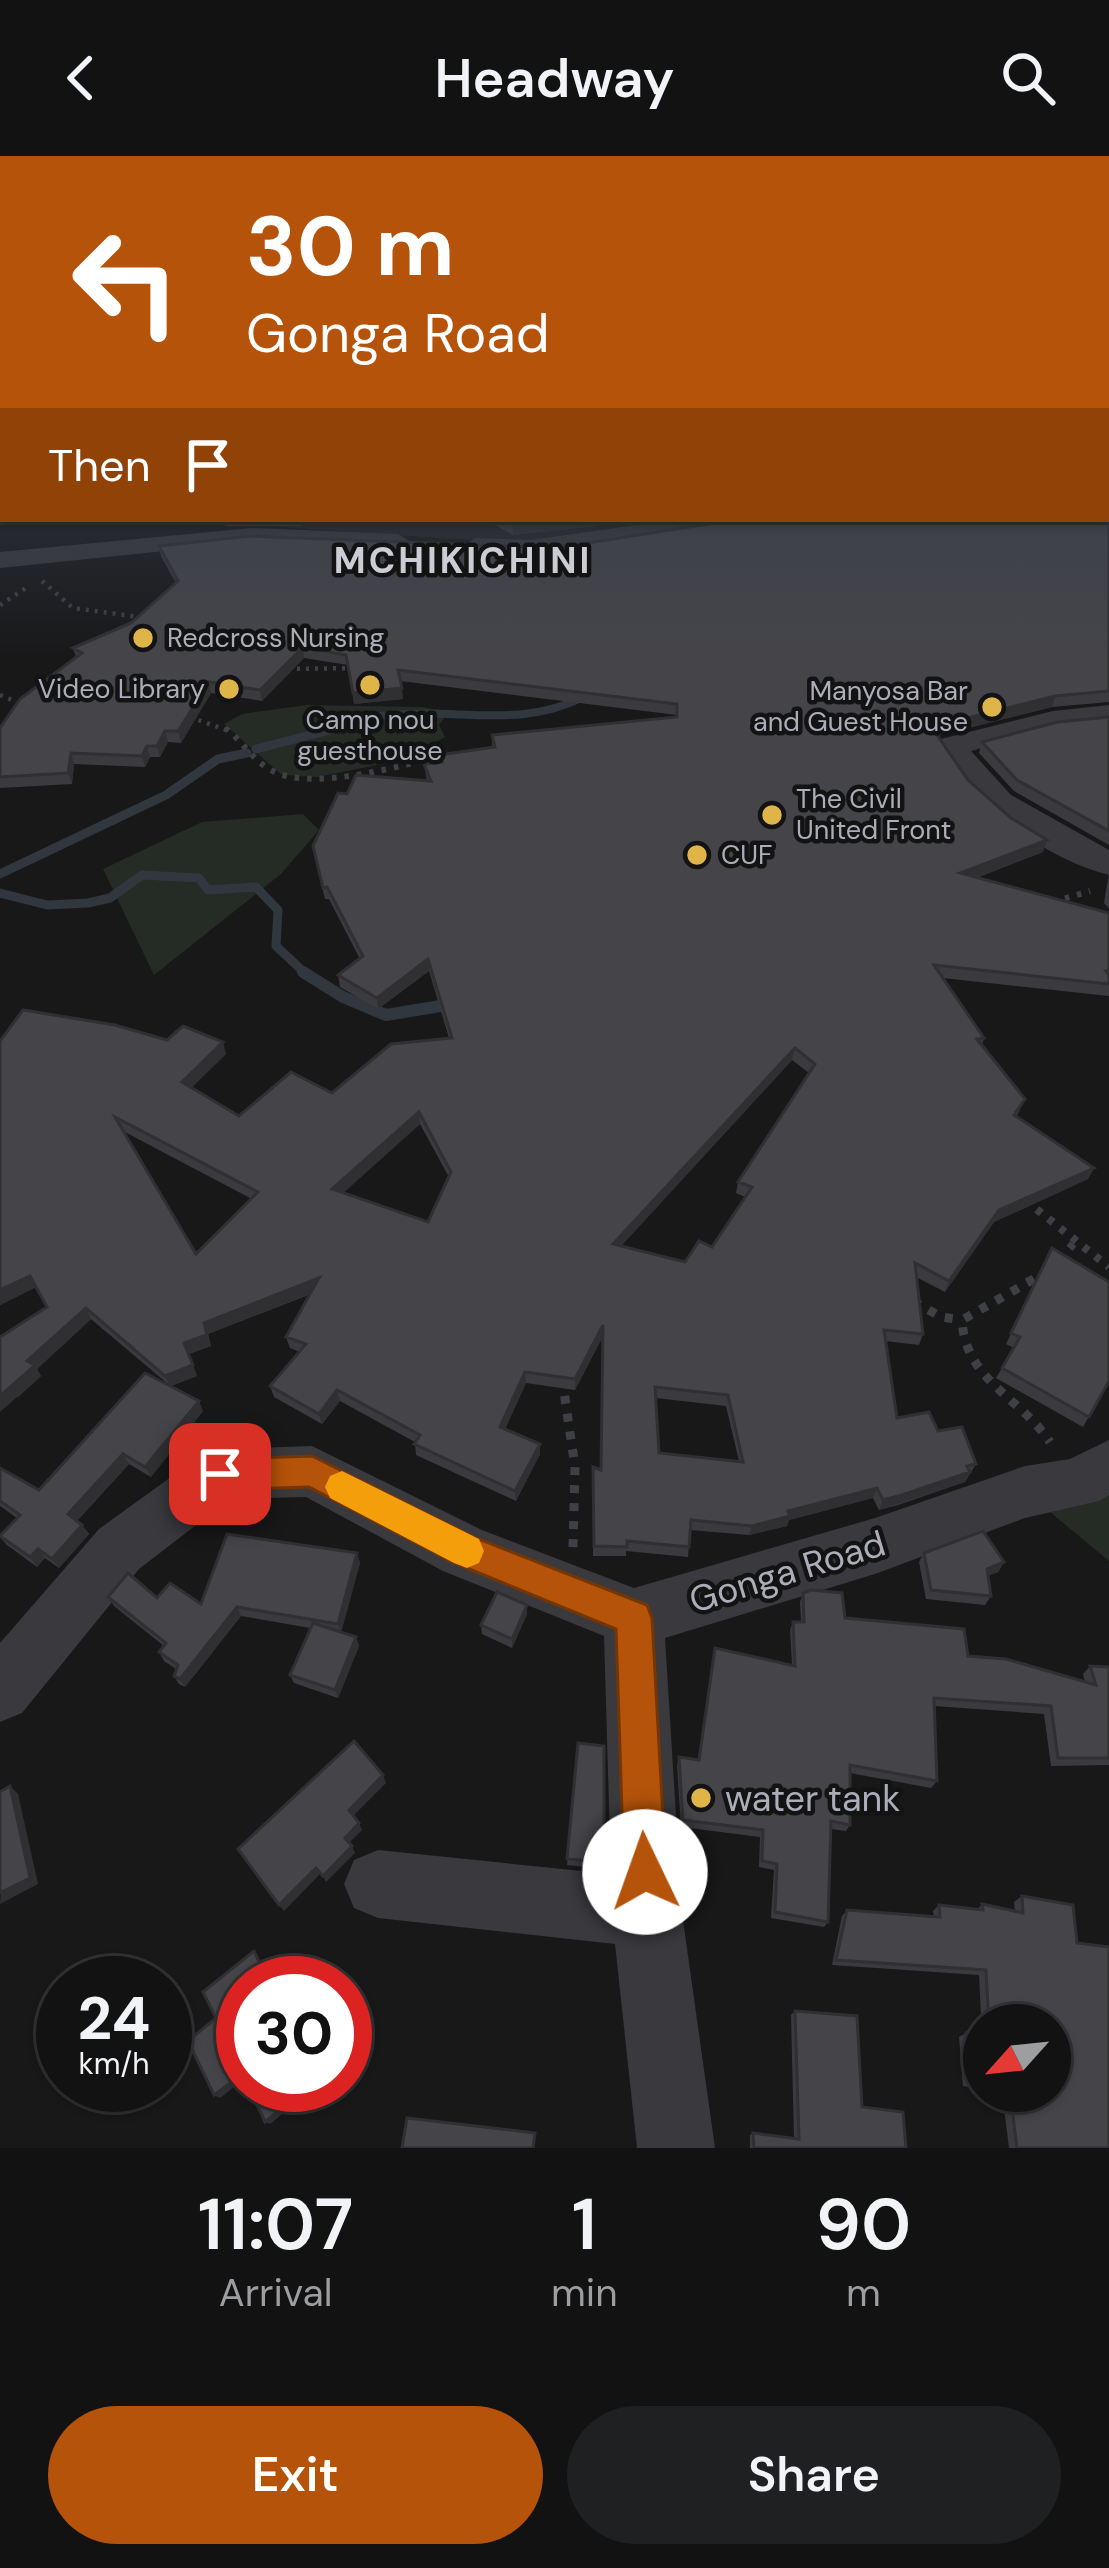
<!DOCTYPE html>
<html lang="en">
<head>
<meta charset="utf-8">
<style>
  body { margin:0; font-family:"DM Sans",sans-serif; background:#1f2021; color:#f1f3f6; height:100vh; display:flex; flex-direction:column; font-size:45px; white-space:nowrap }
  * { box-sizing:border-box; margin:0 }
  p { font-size:39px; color:#9c9ea0 }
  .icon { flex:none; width:66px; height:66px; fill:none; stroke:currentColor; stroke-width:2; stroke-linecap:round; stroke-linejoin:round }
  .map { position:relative; height:1992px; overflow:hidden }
  .drawer { display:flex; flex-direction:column; background:#121213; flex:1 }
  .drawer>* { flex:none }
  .hud { position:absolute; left:0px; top:0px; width:1110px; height:366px; box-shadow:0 3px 9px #0004,0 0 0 3px #313233; background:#b45309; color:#fff; overflow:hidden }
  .needle { width:78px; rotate:243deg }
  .buttons { position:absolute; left:963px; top:1848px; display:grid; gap:24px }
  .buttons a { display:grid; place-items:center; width:108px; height:108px; border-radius:50%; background:#121213; box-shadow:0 3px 9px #0004,0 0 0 3px #313233; font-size:60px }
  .speed { position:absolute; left:36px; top:1800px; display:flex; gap:24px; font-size:60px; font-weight:700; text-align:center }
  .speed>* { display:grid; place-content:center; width:156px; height:156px; border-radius:50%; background:#121213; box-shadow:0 3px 9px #0004,0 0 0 3px #313233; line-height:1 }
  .speed small { font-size:30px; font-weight:400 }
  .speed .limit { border:18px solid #d22; background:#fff; color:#111 }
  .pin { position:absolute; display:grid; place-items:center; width:102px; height:102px; color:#fff; margin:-51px; border-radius:24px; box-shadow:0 6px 18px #0006 }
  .me { position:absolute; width:132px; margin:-66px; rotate:357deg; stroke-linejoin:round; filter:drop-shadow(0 0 9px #0008) }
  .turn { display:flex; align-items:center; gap:42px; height:252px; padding:0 48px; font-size:54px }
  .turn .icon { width:156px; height:156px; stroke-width:2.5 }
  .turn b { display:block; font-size:84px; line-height:102px }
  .then { display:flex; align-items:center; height:114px; padding:0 48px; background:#0003; gap:24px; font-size:45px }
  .eta { display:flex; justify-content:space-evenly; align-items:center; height:204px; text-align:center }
  .eta b { font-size:72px; font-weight:600; line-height:84px }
  .action { display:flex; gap:24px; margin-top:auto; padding:24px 48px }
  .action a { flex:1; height:138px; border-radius:72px; background:#b45309; color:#fff; font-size:48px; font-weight:600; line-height:138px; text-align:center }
  .action a+a { background:#1f2021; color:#f1f3f6 }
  header { display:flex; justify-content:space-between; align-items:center; height:156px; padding:0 48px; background:#121213; font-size:54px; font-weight:600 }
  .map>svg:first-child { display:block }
  .built { fill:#242426 }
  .green { fill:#242c25 }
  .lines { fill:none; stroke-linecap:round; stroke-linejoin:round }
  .stream-far2 { stroke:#31373e; stroke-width:8 }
  .stream-far1 { stroke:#31373e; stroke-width:9 }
  .stream { stroke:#31373e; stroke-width:12 }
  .path-far3 { stroke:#3f4045; stroke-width:4.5; stroke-dasharray:3 6; stroke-linecap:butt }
  .path-far2 { stroke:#3f4045; stroke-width:6; stroke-dasharray:4.5 8; stroke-linecap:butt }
  .path-far1 { stroke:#3f4045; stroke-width:8; stroke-dasharray:6 9; stroke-linecap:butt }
  .path { stroke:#3f4045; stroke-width:9; stroke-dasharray:8 10; stroke-linecap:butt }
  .minor { fill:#39393e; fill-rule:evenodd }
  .wall { fill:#3b3b3f; fill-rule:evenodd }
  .shaded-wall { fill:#303033 }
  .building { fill:#454549; stroke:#303033; stroke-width:3; fill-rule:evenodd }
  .route { fill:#b45309; stroke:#753606; stroke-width:3 }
  .slow { fill:#f59e0b }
  .poi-dot { fill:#dfb549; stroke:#131314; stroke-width:4.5 }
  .labels { text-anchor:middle; stroke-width:9; stroke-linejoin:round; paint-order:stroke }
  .far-poi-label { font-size:27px; fill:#abaeb8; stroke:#131314; text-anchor:start }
  .far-district-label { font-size:36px; font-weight:bold; letter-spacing:3px; fill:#cccdd4; stroke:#131314 }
  .near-street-label { font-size:36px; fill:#abaeb8; stroke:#131314 }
  .near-poi-label { font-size:36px; fill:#abaeb8; stroke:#131314; text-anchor:start }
</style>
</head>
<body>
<header><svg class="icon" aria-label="back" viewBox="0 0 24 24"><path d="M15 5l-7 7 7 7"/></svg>Headway<svg class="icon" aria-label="search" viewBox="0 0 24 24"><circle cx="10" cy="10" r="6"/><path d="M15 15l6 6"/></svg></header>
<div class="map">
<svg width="1109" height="1992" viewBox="0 0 1109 1992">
  <rect width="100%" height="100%" fill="#181819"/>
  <polygon class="built" points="167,363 691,363 526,388"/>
  <g class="green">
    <polygon points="307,549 422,551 449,556 439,569 445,581 432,589 448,595 317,621 282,619 224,568 242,558"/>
    <polygon points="303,658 319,674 281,718 154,819 103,713 202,666"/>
    <polygon points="1109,1310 1109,1405 1038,1346"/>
  </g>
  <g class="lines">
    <path class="stream-far2" d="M326,575C344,570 363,563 381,560C452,550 519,575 585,540"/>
    <g class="stream-far1">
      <polyline points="256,593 338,572"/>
      <polyline points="0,718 166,639 218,603 247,597"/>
      <polyline points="0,737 47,749 88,747 110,742 142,719 199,722 208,734 256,731 278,754 276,790 307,819"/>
    </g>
    <polyline class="stream" points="303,816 343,841 386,859 453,848"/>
    <g class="path-far3">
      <polyline points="42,425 73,452 147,462"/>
      <polyline points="0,449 29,430"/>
      <polyline points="288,513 356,512"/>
      <polyline points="0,539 26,550"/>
      <polyline points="190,561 229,575"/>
    </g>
    <g class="path-far2">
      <path d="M225,572C243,585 254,607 275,616C316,635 403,609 446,599"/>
      <polyline points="1053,746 1090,735"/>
    </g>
    <g class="path-far1">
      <polyline points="1025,1044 1109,1111"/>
      <polyline points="1060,1104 1078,1082"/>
      <polyline points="1027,1126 1045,1118"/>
    </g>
    <g class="path">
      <path d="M1034,1123L962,1164C965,1224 1020,1241 1050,1286"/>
      <polyline points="913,1145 941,1161 962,1164"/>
      <polyline points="562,1222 575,1311 573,1392"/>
    </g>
    <g class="minor">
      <path d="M679,363H741L729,370C684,377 491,416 463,390L476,382L531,384Z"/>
      <polygon points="252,372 398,378 411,386 398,394 252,386 0,412 0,396"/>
      <path d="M1109,549V567L1054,573L971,595L1011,639L1109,694V719C1045,703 968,647 936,590L941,583L1053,555Z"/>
      <polygon points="1109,1284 1109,1339 1099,1345 1025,1362 875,1418 665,1482 682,1757 715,1992 637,1992 615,1788 378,1762 354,1752 344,1728 354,1704 378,1694 611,1718 604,1480 443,1415 306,1341 230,1343 139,1413 22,1557 0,1566 0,1487 99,1373 200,1300 220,1293 312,1290 482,1374 634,1432 875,1362 1025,1310 1070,1303"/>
    </g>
  </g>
  <g class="wall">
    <path d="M1107,303L1109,306V344H1107L1109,351V546L1052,551L940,579L938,581L968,624L1043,696L976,722L1109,757V840L943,822L984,882L982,889L1020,954L1016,961L1094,1012L1088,1023L994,1066L945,1136L916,1121L923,1178L919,1189L885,1185L897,1262L938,1275L976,1308L965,1326L898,1349L879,1354L873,1342L789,1364L787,1370L749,1379L690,1374L688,1401L626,1395V1400H593V1321L601,1314L603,1180L575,1234L526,1227L505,1273L540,1288V1298L516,1345L416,1299L415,1286L340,1245L322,1268L274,1241L270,1230L300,1196L290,1192L286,1181L311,1138L208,1178L211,1190L189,1198L197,1220L171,1230L203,1255L151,1321L129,1308L77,1365L82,1369L89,1378L59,1412L45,1402L37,1411L7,1389L0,1381L17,1362L0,1350V1312L39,1334L168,1228L91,1163L37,1213L41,1220L17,1242L47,1151L36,1131L0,1149V885L167,884L226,898L192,931L239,960L332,937L449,882L429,815L378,853L340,831L338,819L360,803L329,743H325L313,690L347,638L427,625L424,608L439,606V599L492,591V579L677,562V559L400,525L403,543L354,548L348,509L304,502L262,545L211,537L181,587L168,586L160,601H150L145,611L74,608L72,628L0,632V572L76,501L73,492L131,467L176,427L161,400L159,390L556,392L1107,363ZM792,904L809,917L738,1026L736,1037L745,1041L712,1091L685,1106L621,1090ZM420,968L449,1021L428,1066L343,1037ZM123,975L193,1012L252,1043L196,1098ZM656,1242L726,1250L739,1305L659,1297Z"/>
    <polygon points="216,363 314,363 301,370 226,370"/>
    <polygon points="484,363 597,363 597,370 513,379"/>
    <polygon points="1109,561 1109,689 1014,635 979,597 982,586"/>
    <polygon points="1109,717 1109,753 1104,747"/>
    <polygon points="1052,1092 1109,1225 1083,1271 996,1222 1014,1192 1006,1188"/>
    <polygon points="357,1397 360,1407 341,1476 356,1481 359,1490 338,1542 294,1527 290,1519 310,1472 241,1460 185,1531 179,1528 174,1520 176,1513 164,1505 159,1496 164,1490 114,1450 108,1441 201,1448"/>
    <polygon points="924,1397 1004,1406 998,1416 988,1419 991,1440 985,1449 926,1443 919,1406"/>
    <polygon points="803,1437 845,1462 968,1500 1085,1526 1083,1518 1090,1510 1109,1511 1109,1609 1051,1610 1044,1558 934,1550 937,1625 931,1632 850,1617 850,1669 846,1675 831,1673 828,1766 824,1771 771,1762 774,1714 759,1711 760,1681 681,1671 677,1609 679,1601 698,1604 715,1492 792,1509 790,1474 793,1466 801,1466 800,1446"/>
    <polygon points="527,1458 512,1492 482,1478 481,1469"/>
    <polygon points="578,1587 604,1706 603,1713 567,1709"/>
    <polygon points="1022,1740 1077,1787 1109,1992 1009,1992 1002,1936 996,1935 1050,1935 1050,1869 984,1869 984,1933 963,1930 959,1881 966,1877 982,1879 979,1819 832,1809 842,1760 847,1754 934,1760 933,1755 939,1749 977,1754 982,1748 1015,1755 1014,1746"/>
    <polygon points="795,1855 862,1951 906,1992 750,1992 750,1979 753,1977 794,1982 791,1859"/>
  </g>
  <g class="shaded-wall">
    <polygon points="300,363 314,363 301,370"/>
    <polygon points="512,363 597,363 597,370 513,379"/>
    <polygon points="303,491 304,502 262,545 260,534"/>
    <polygon points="209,526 211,537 181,587 178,575"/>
    <polygon points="402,532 403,543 354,548 353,537"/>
    <polygon points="1055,540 1052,551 940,579 932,587 935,576 943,568"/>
    <polygon points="165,575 168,586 160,601 157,590"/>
    <polygon points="147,590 150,601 145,611 142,600"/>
    <polygon points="71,597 74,608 72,628 68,617"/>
    <polygon points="1047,684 1043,696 957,729 960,717"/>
    <polygon points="428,803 429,815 378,853 377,842"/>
    <polygon points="223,886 226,898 186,937 182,926"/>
    <polygon points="795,892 792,904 613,1099 613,1088"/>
    <polygon points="419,956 420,968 334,1045 332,1033"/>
    <polygon points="1094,1012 1088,1023 994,1066 945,1136 949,1125 999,1054"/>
    <polygon points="30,1120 36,1131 0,1149 0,1134"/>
    <polygon points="319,1122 322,1133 208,1178 204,1167"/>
    <polygon points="86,1152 91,1163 37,1213 41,1220 0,1256 0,1240 27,1205"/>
    <polygon points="603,1169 603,1180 575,1234 575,1223"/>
    <polygon points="207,1179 211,1190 188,1198 184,1187"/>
    <polygon points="193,1209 197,1220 170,1230 165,1220"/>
    <polygon points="525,1216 526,1227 501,1282 500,1271"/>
    <polygon points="337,1234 340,1245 322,1268 319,1258"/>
    <polygon points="199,1245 203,1255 151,1321 145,1311"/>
    <polygon points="540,1288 540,1298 516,1345 515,1335"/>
    <polygon points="123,1298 129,1308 74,1368 68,1358"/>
    <polygon points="970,1316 965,1326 879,1354 883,1344"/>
    <polygon points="877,1332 873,1342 789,1364 787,1370 749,1379 752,1370 788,1355"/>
    <polygon points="82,1369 89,1378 59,1412 52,1403"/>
    <polygon points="38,1393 45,1402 37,1411 30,1401"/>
    <polygon points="357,1397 360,1407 341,1477 338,1468"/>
    <polygon points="1004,1406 998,1416 982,1422 987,1413"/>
    <polygon points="527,1449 527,1458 512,1492 512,1483"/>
    <polygon points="237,1451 241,1460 185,1531 180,1523"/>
    <polygon points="356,1481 359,1490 338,1542 335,1534"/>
    <polygon points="383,1619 386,1627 352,1661 349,1654"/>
    <polygon points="10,1630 18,1638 38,1728 0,1748"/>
    <polygon points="359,1667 362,1674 348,1688 345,1682"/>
    <polygon points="352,1690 355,1697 326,1726 323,1720"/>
    <polygon points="316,1712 320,1718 284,1755 279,1749"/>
    <polygon points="243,1917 243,1924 220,1942 214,1939"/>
    <polygon points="309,1929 317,1929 270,1968 265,1966"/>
  </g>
  <g class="building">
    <polygon points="0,223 3,223 3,286 0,287"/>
    <polygon points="1107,250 1109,251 1109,286 1107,285"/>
    <polygon points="1107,303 1109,306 1109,335 1107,336"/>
    <path d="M1107,343L1109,351V535L1055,540L943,568L935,576L968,624L1011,662L1047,684L960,717L1109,757V815H1106L1109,819V828L934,809L984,882L977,883L1025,943L1014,959L1094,1012L999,1054L949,1125L915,1107L923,1178L884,1174L897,1262L929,1256L938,1275L962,1271L976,1308L967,1310L970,1316L902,1339L883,1344L877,1332L788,1355L790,1360L752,1370L691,1364L689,1391L627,1385V1391L594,1390L593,1311L601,1314L603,1169L575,1223L525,1216L500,1271L540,1288L515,1335L414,1288L420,1279L337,1234L319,1258L270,1230L306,1188L286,1181L319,1122L204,1167L207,1179L184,1187L193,1209L165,1220L86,1152L27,1205L35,1209L0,1240V1181L47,1151L30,1120L0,1134V885L23,854L115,869L167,884L183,870L223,886L182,926L239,960L291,916L332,937L391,888L452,882L428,803L377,842L338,819L363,800L327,731L323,732L313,690L338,637L347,638L356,619L431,625L424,608L442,606L439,599L495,591L492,579L677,561V548L398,514L402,532L353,537L346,499L303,491L260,534L209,526L178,575H165L157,590H147L142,600L71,597L68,617L0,621V572L20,543L82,497L73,492L131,467L178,425L159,390L250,380L556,392L740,363H1107ZM795,892L815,908L738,1026L752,1031L712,1091L699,1085L685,1106L613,1088ZM419,956L451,1016L428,1066L332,1033ZM115,961L258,1036L196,1098ZM655,1231L728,1239L743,1306L659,1297Z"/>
    <polygon points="1109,561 1109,675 1017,624 982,586 1058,566"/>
    <polygon points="1052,1092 1109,1126 1109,1225 1089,1261 1002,1212 1020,1181 1011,1177"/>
    <polygon points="145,1217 199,1245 145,1311 123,1298 68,1358 82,1369 52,1403 38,1393 30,1401 0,1380 20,1359 0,1345 0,1312 39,1334"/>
    <polygon points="983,1375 1004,1406 987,1413 991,1440 931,1434 924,1397"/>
    <polygon points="227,1378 357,1397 338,1468 237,1451 180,1523 174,1520 178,1509 159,1496 166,1487 108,1441 128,1417 157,1442 170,1427 201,1448"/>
    <polygon points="811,1434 842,1437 845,1462 964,1473 968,1500 1006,1503 1096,1529 1090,1510 1109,1511 1109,1602 1058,1602 1051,1550 934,1542 937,1625 850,1609 850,1669 831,1665 828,1766 775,1756 777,1708 762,1705 763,1674 683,1664 679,1601 699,1604 715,1492 795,1510 793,1466 804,1466 803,1437"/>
    <polygon points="497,1436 527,1449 512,1483 481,1469"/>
    <polygon points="313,1467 356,1481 335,1534 290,1519"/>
    <polygon points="354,1585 383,1619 349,1654 359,1667 345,1682 352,1690 323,1720 316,1712 279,1749 238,1693"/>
    <polygon points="578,1587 604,1590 604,1706 567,1703"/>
    <polygon points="10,1630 30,1722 0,1737 0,1636"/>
    <polygon points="1022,1740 1073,1749 1077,1787 1109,1791 1109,1992 1017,1992 1010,1935 1050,1935 1050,1869 989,1869 986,1814 836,1804 847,1754 940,1761 939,1749 983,1754 982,1748 1023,1757"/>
    <polygon points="254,1795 269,1827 243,1827 243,1918 214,1939 188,1885 216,1862 203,1836"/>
    <polygon points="795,1855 857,1860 862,1951 903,1956 906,1992 754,1992 753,1977 799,1983"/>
    <polygon points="966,1877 984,1880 984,1929 970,1927"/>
    <polygon points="248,1929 309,1929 265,1966"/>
    <polygon points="407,1962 535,1977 533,1992 402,1992"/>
  </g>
  <linearGradient id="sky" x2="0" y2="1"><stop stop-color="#0d0d0e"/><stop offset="0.44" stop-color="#373d49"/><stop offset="1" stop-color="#373d49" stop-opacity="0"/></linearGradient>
  <rect width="1109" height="502" fill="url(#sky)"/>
  <polygon class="route" points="312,1300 476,1382 647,1449 652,1462 666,1716 660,1730 645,1736 630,1730 624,1716 616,1473 452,1406 309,1331 220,1334 208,1329 203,1318 208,1308 220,1303"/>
  <polygon class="slow" points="342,1315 479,1383 484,1395 479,1407 467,1412 454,1407 330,1342 325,1331 330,1320"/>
  <g class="poi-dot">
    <circle cx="143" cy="482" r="12"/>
    <circle cx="370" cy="529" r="12"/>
    <circle cx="229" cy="533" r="12"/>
    <circle cx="992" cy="551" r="12"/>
    <circle cx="772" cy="659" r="12"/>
    <circle cx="697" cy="699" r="12"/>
    <circle cx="701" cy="1642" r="12"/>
  </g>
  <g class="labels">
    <g class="far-poi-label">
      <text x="167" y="491">Redcross Nursing</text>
      <text x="205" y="542" text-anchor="end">Video Library</text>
      <text x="968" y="544" text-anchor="end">Manyosa Bar<tspan x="968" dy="31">and Guest House</tspan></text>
      <text x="370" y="573" text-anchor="middle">Camp nou<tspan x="370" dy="31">guesthouse</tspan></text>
      <text x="796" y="652">The Civil<tspan x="796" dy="31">United Front</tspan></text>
      <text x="721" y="708">CUF</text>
    </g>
    <g class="far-district-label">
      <text x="463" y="417">MCHIKICHINI</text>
    </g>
    <g class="near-street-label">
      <text transform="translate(787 1415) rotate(-17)" y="13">Gonga Road</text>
    </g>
    <g class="near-poi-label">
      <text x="725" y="1655">water tank</text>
    </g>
  </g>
</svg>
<div class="buttons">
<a><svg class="needle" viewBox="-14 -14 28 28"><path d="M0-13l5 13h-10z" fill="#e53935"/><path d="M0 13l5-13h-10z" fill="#9c9ea0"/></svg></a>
</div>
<div class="speed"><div>24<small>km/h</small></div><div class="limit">30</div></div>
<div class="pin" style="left:220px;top:1318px;background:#d93025"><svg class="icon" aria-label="arrive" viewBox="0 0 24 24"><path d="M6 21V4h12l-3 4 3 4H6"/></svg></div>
<svg class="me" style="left:645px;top:1716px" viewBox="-20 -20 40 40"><circle r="19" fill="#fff"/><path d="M0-13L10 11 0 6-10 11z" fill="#b45309"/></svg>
<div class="hud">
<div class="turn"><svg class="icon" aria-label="left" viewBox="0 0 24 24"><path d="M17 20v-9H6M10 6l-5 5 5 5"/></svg><div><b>30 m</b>Gonga Road</div></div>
<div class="then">Then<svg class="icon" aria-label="arrive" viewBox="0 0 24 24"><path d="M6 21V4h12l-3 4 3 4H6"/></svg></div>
</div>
</div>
<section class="drawer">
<div class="eta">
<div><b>11:07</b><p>Arrival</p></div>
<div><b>1</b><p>min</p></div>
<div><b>90</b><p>m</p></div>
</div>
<div class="action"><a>Exit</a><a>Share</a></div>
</section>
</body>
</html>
